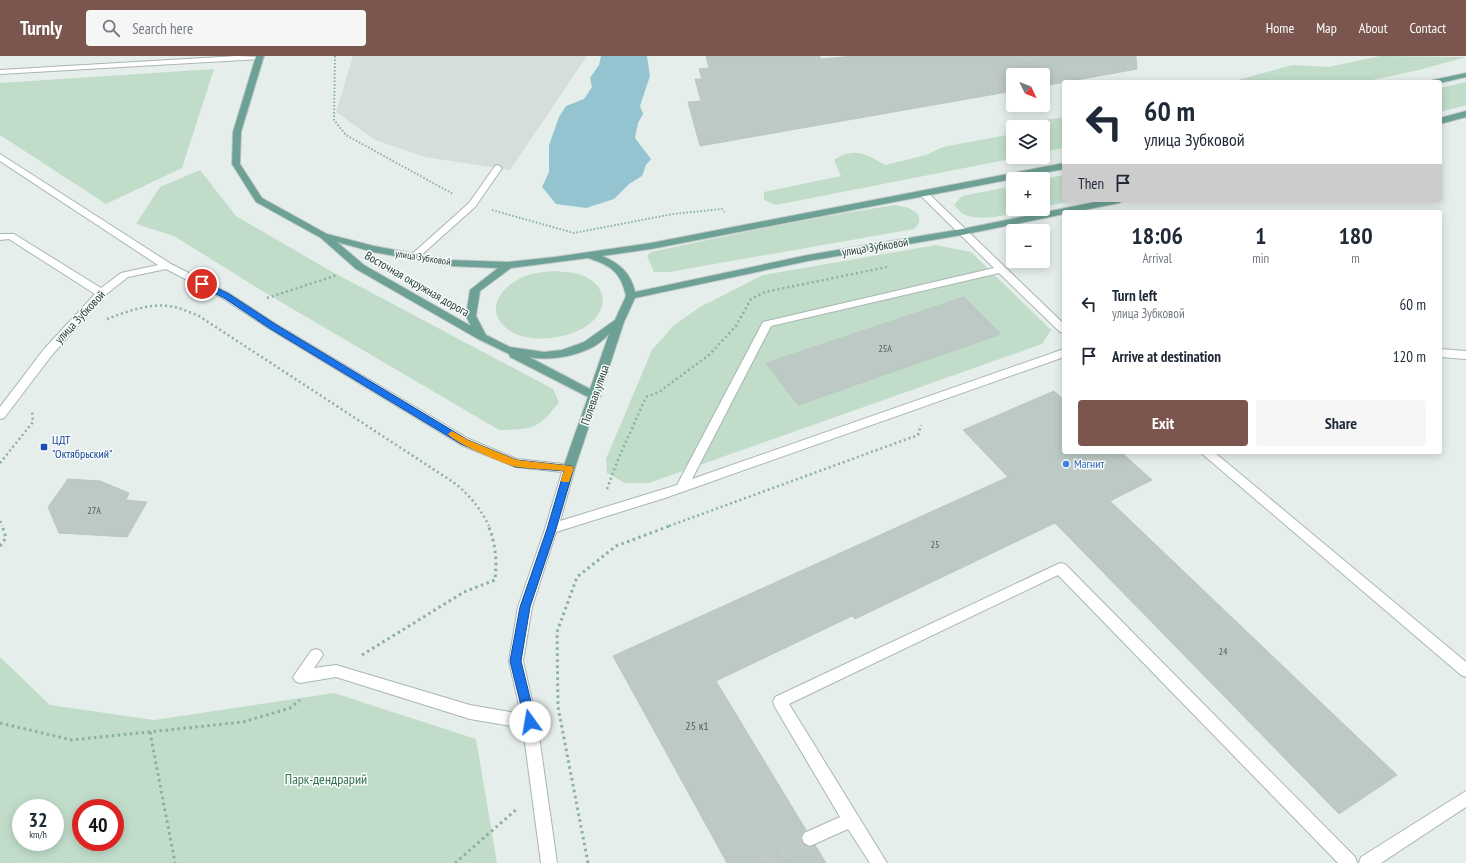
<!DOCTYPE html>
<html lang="en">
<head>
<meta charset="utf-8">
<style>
  body { margin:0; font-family:"PT Sans Narrow",sans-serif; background:#f6f6f7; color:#1f2937; height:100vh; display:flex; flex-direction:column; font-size:15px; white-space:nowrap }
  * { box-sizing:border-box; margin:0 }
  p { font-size:13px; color:#747a83 }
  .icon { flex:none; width:22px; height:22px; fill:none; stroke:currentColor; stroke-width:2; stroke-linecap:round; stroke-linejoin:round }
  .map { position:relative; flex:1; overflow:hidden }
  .sheet { position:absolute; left:1062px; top:154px; width:380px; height:244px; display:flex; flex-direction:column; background:#fff; border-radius:4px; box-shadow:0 2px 10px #0003 }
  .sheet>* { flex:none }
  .banner { position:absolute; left:1062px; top:24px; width:380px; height:122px; border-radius:4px; box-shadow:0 2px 10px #0003; background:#fff; color:#1f2937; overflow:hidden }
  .needle { width:26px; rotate:133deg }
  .tools { position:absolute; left:1006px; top:12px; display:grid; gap:8px }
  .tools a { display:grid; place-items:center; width:44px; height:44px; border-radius:4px; background:#fff; box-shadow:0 2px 10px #0003; font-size:20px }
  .speed { position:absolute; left:12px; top:743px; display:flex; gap:8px; font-size:20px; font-weight:700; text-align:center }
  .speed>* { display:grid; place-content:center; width:52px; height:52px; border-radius:50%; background:#fff; box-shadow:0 2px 10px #0003; line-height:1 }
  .speed small { font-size:10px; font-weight:400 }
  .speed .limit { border:6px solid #d22; background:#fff; color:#111 }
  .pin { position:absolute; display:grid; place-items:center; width:34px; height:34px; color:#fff; margin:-17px; border:2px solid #fff; border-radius:50%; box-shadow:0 1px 4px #0007 }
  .me { position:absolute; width:44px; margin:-22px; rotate:347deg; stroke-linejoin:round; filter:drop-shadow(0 0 3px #0008) }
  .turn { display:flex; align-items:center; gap:14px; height:84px; padding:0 16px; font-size:18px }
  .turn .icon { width:52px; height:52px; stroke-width:2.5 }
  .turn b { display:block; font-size:28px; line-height:34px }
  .then { display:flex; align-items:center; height:38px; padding:0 16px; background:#0003; gap:8px; font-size:15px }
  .eta { display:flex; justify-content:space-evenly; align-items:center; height:68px; text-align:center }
  .eta b { font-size:24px; font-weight:700; line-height:28px }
  .cta { display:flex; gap:8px; margin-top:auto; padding:8px 16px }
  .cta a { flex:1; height:46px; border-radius:4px; background:#7a564e; color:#fff; font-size:16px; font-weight:700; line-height:46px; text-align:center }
  .cta a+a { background:#f6f6f7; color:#1f2937 }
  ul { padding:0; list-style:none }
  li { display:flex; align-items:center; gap:12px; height:52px; padding:0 16px }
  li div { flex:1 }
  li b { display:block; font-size:15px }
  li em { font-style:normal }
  header { display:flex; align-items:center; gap:24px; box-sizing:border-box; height:56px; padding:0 20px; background:#7a564e; color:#fff }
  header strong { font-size:19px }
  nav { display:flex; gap:22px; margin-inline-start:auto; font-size:14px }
  .search { width:280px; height:36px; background:#f6f6f7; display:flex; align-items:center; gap:10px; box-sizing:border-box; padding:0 14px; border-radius:4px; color:#747a83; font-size:15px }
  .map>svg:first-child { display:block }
  .built { fill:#d5deda }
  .green { fill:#c1ddca; fill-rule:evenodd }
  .water { fill:#93c4cf }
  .building { fill:#bcc9c4; stroke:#b9c8c2 }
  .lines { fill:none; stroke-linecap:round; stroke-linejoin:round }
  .minor-tunnel { stroke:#c0cbc7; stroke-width:14; stroke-dasharray:14 7; stroke-linecap:butt }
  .minor-casing { stroke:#a9b6b2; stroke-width:2 }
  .major-casing { stroke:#c2cac8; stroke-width:2 }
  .path-far2 { stroke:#89b0a4; stroke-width:2; stroke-dasharray:1.5 2; stroke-linecap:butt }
  .path-far1 { stroke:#89b0a4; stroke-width:2.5; stroke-dasharray:2 3; stroke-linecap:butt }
  .path { stroke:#89b0a4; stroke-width:3; stroke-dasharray:2.5 3.5; stroke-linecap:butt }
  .minor { fill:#fff; fill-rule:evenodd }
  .major { fill:#6ea195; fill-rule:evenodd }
  .route { fill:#1a73e8; stroke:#114b97 }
  .slow { fill:#f59e0b }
  .transit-dot { fill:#1a4fb4; stroke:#f7fbf9; stroke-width:1.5 }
  .shop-dot { fill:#3f7fe0; stroke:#f7fbf9; stroke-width:1.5 }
  .labels { text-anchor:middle; stroke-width:3; stroke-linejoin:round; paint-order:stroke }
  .far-street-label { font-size:10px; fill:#264039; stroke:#f7fbf9 }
  .number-label { font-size:10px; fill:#4c625c }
  .street-label { font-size:12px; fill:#264039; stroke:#f7fbf9 }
  .transit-label { font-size:12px; fill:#164399; stroke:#f7fbf9; text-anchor:start }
  .shop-label { font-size:12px; fill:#366cbe; stroke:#f7fbf9; text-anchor:start }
  .near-number-label { font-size:12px; fill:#4c625c }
  .near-park-label { font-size:14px; fill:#33744e; stroke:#f7fbf9 }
</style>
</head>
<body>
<header>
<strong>Turnly</strong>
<div class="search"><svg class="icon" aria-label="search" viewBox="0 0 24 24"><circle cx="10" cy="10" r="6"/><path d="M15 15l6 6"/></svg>Search here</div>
<nav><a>Home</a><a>Map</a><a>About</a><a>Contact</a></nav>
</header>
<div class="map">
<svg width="1466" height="807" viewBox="0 0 1466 807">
  <rect width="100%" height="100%" fill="#e6eeeb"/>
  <polygon class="built" points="353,0 587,0 510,114 425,101 375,84 336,56"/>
  <g class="green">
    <polygon points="1380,0 1466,1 1419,14 1363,26 1231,26 1292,9 1329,11"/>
    <polygon points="214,13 182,112 106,148 0,79 0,27"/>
    <polygon points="1466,26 1466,49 1440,56 1440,32"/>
    <polygon points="1064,61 1064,92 1043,96 1043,71 1025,71 1031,66"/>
    <path d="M1013,78V101H1020L776,149L764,144V136L841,120L834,104C855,90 866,99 886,109L926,99L943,91Z"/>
    <path d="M200,114L236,160L327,213L553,333L559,346C538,374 533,373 499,374L269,239L174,180L136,168L160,131Z"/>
    <polygon points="1064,119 1064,144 1077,144 1043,151 1043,123"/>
    <path d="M1013,130V153H1032C1013,157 981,167 963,158C960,156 957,152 954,149L962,140Z"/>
    <path d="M895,149L909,152L918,158C920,165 920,168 914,173L669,216H654L647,200L651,196C732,179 813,161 895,149Z"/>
    <polygon points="936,189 971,196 1051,274 1042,288 649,427 625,427 607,417 606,403 652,294 674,269 700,251 763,219"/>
    <path d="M554,215C565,216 576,216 586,221C609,233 607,255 588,269C568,284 522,290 503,269C486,251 503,230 521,222C531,217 543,216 554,215Z"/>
    <path d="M0,601L50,649L154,664L334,637L476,683L497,807H0ZM21,752H55V786H21ZM81,752H115V786H81Z"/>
  </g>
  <polygon class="water" points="601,0 647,0 650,20 640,50 643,58 638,67 635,82 651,103 646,109 642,120 629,128 614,143 586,152 556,148 542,131 549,116 549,89 559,61 566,50 584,43 592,31 590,22 599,9"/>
  <g class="building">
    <polygon points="706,0 820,0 820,3 855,0 1136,0 1137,13 1043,30 1043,19 1013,19 1013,35 700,90 688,46 701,45 695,23 702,23 699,13 709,12"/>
    <polygon points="964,241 1001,278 798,349 766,307"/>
    <polygon points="1054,335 1064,344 1064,396 1121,396 1152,424 1110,445 1397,719 1339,758 1055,467 855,563 852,560 716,625 806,774 803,776 801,781 803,788 809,791 815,789 826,807 727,807 613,600 1008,421 963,374"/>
    <polygon points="68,423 100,425 129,437 126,444 147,446 127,481 59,477 48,451"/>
  </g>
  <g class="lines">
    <polyline class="minor-tunnel" points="762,807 810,782"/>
    <defs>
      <g id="minor">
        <polygon points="237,0 264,1 260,3 0,18 0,14"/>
        <polygon points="0,98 171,208 230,238 276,268 469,383 517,403 573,409 575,412 560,465 677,429 763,266 994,212 920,139 918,137 920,135 926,135 1064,268 1064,277 1060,276 999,217 771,270 692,423 1064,293 1064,301 665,442 556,476 532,551 523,605 537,666 557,807 541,807 523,672 470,663 336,621 300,627 295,625 293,621 311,595 316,593 321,595 323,599 314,612 336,609 470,649 521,658 509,605 518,551 545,473 562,416 516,411 461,389 268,272 222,242 166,213 128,221 105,239 52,299 4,362 0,363 0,351 44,293 95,238 9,183 0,184 0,178 14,178 101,232 121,217 158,209 0,105"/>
        <polygon points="498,109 502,112 475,151 418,202 412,202 410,200 412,198 469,147 495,110"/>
        <polygon points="1440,293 1466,295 1466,303 1440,301"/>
        <polygon points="1200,396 1214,396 1466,606 1466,621 1461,619"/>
        <polygon points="1060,507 1065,508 1355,801 1357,807 1338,807 1058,519 789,648 887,807 870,807 848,773 810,790 804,787 802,782 804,777 840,761 775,651 773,646 775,641"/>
        <polygon points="1466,735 1466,751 1381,807 1359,807 1361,801"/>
      </g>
      <g id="major">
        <path d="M256,0H264L241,76L240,108L262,142L327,178L374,190L449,204L508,206L555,201L651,187L1064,107V113L651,193L602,200C619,207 631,217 635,236L808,199L962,173L1105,144H1124L1119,147L1074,156H1064V158L962,179L808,205L635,242L624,266L600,339L601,340L598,343L575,412L573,415L569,416L565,415L563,412L588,341L510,301L509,298L478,283L356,213L321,182L256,146L232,108L233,76ZM337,186L373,196L449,210L498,212L470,234L466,260L471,270L364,209ZM588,202C610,209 621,216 626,240L615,264L584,286L562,294L544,296L510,291L486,279L476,260L480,235L511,212ZM609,278L590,333L529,301C549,305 572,301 591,292C598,289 604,283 609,278Z"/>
        <polygon points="1466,17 1466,21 1440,27 1440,26 1432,26 1433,24"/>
        <polygon points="1466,55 1466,61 1440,68 1440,62"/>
      </g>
    </defs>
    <use href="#minor" class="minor-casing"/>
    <use href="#major" class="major-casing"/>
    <g class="path-far2">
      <polyline points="335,0 334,64 346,79 453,138"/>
      <polyline points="492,154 574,177 673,158 722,153 724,156"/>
    </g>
    <g class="path-far1">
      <polyline points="267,242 337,219"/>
      <path d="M107,263C128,255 152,246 175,251C183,253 191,257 199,260L453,426C468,437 481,453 489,470"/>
      <polyline points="0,407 33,366 32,354"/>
      <polyline points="607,433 617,406 646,341 659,336 709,299 736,270 751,243 765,236 887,211"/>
      <polyline points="0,465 2,470"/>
      <polyline points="669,470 918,379 921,369"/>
    </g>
    <g class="path">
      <polyline points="0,490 6,482 2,469"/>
      <path d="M362,599L464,536L495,524C497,505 496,488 488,469"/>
      <polyline points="0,667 72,684 243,666 290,652 300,644"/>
      <polyline points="150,676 175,807"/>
      <polyline points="455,807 518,752"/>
      <polyline points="588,807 558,651 557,576 577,521 616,490 672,469"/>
    </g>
    <use href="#minor" class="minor"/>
    <use href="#major" class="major"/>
  </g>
  <polygon class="route" points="200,226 205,226 229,238 275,268 468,384 517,404 572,410 574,412 556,473 530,551 521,605 536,666 534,670 530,671 526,670 525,666 510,605 520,551 547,473 564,415 516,411 461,388 269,272 224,242 200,230"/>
  <path class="slow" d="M452,375L468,384L517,404L572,410L574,412L569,426H562L561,424L564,415C548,413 532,413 517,411C506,409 453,386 448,378Z"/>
  <rect class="transit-dot" x="40" y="387" width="8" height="8" rx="2"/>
  <circle class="shop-dot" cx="1066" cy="408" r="4"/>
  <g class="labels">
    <g class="far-street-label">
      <text transform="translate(423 201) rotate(9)" y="4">улица Зубковой</text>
    </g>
    <g class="number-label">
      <text x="885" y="296">25А</text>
      <text x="94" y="458">27А</text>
      <text x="935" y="492">25</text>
      <text x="1223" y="599">24</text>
    </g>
    <g class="street-label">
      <text transform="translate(875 191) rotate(-9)" y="4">улица Зубковой</text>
      <text transform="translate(417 228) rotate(30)" y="4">Восточная окружная дорога</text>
      <text transform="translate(80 261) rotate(-47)" y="4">улица Зубковой</text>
      <text transform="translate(595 339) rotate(-71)" y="4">Полевая улица</text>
    </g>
    <g class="transit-label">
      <text x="52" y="388">ЦДТ<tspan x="52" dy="14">"Октябрьский"</tspan></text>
    </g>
    <g class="shop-label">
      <text x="1074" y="412">Магнит</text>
    </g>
    <g class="near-number-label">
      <text x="697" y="674">25 к1</text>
    </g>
    <g class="near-park-label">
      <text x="326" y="728">Парк-дендрарий</text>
    </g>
  </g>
</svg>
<div class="tools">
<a><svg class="needle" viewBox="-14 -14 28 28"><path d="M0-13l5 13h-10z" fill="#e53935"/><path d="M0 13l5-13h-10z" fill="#747a83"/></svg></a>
<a><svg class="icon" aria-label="layers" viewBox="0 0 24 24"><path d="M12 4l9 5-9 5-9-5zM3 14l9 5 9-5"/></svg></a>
<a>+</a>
<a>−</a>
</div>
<div class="speed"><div>32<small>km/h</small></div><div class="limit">40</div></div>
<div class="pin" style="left:202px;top:228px;background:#d93025"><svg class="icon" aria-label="arrive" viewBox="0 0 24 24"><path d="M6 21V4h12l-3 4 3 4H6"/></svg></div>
<svg class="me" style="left:530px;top:666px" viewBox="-20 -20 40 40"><circle r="19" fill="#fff"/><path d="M0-13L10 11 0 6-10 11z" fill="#1a73e8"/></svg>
<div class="banner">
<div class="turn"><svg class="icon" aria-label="left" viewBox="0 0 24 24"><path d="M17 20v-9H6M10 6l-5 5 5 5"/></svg><div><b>60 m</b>улица Зубковой</div></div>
<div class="then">Then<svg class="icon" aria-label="arrive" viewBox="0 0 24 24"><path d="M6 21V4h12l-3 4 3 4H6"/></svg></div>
</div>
<section class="sheet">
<div class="eta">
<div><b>18:06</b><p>Arrival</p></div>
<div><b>1</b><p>min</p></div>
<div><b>180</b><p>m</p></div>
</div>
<ul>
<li><svg class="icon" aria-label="left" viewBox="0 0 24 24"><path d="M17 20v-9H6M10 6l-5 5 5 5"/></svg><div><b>Turn left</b><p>улица Зубковой</p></div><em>60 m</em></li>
<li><svg class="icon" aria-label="arrive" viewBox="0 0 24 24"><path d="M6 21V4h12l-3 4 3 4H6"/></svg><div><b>Arrive at destination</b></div><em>120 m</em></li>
</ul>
<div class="cta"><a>Exit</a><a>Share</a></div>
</section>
</div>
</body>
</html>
